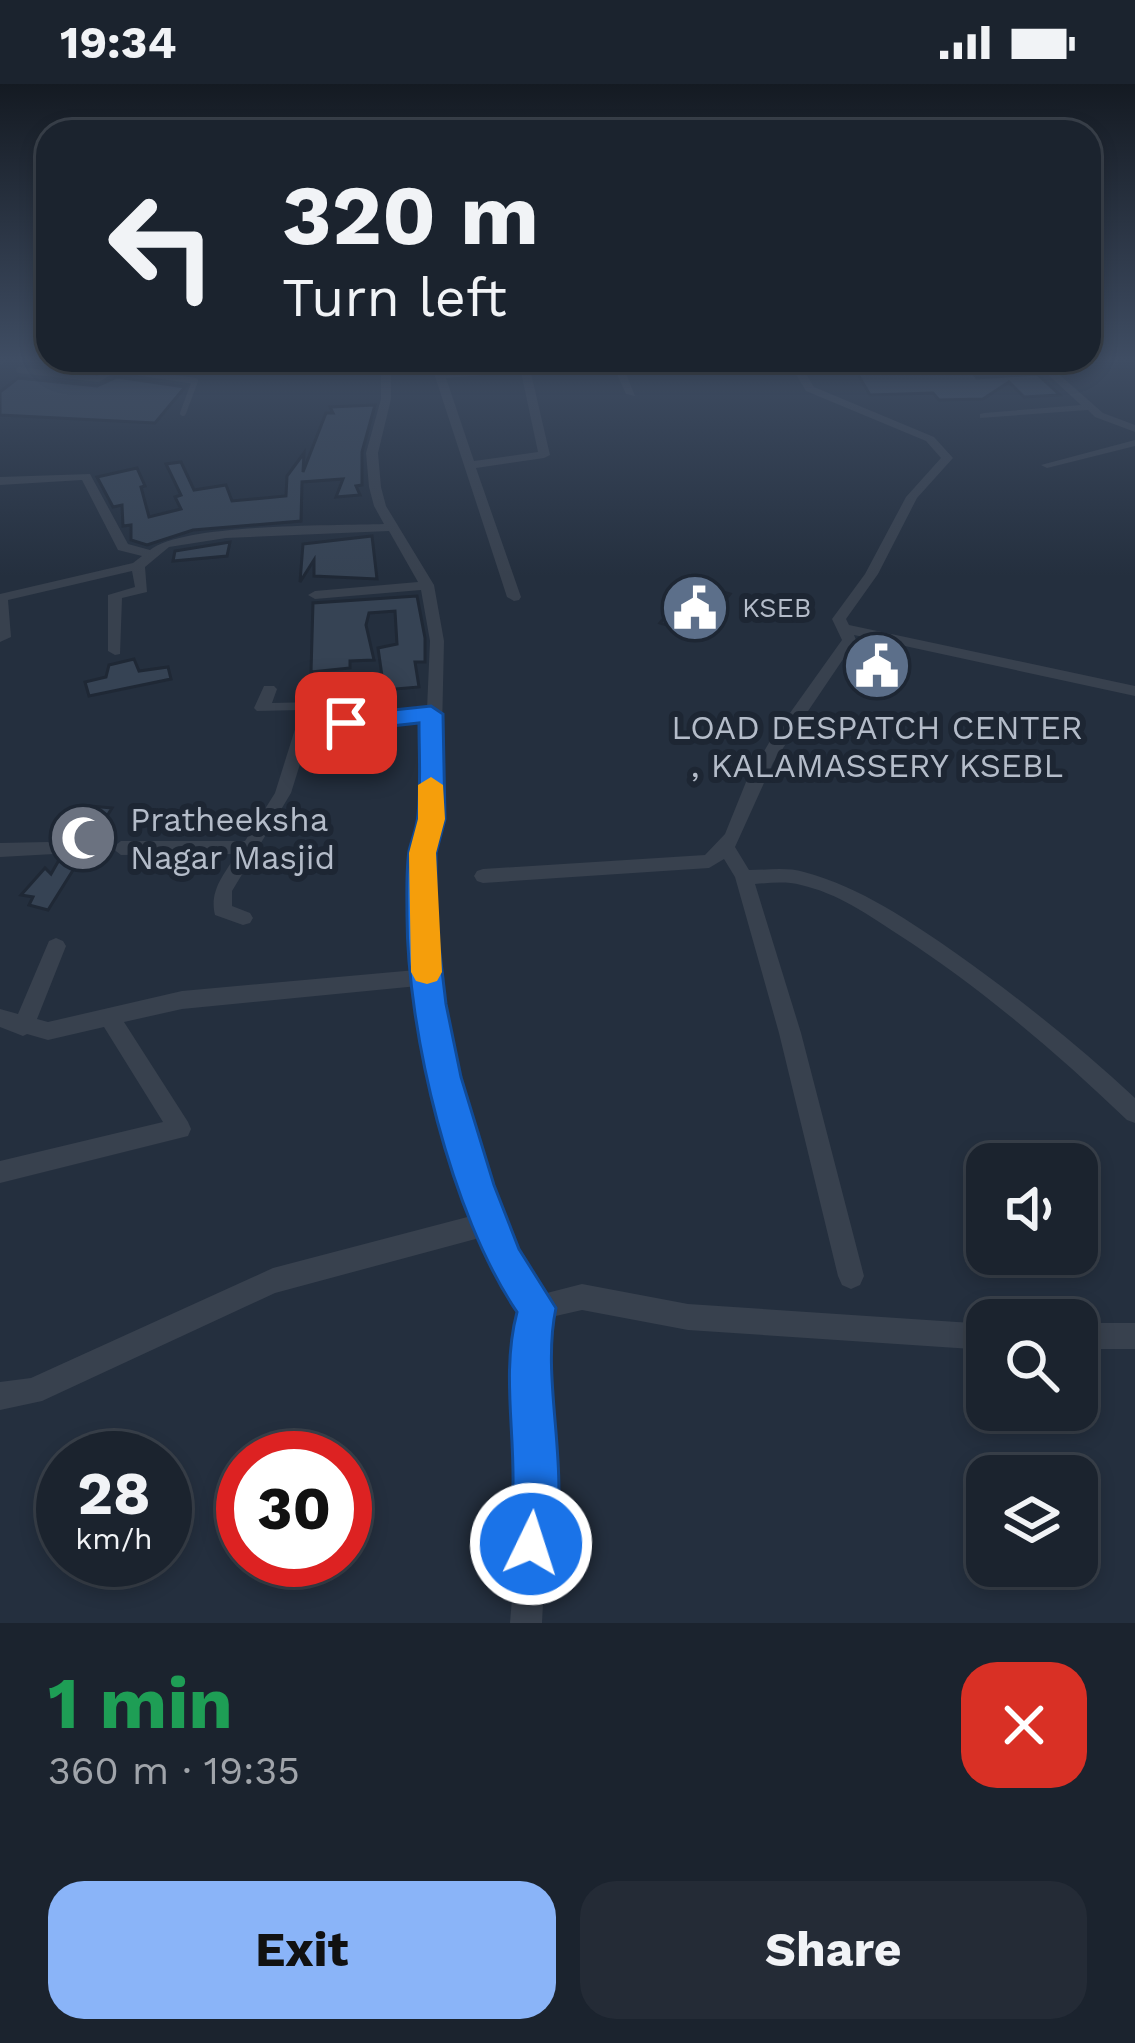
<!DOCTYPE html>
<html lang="en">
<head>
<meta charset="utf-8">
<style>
  body { margin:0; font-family:"Work Sans",sans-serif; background:#242b36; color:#f1f3f6; height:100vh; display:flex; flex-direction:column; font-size:45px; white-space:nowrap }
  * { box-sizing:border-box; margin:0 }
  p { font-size:39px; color:#a0a4aa }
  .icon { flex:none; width:66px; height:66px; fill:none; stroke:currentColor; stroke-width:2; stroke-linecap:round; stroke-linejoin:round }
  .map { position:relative; height:1539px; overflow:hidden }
  .sheet { display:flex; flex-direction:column; background:#1b232e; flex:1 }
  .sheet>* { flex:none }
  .top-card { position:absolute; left:36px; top:36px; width:1065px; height:252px; border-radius:36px; box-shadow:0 6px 18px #0003,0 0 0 3px #39404a; background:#1b232e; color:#f1f3f6; overflow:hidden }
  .controls { position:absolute; left:966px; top:1059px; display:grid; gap:24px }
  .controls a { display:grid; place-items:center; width:132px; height:132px; border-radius:24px; background:#1b232e; box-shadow:0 6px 18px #0003,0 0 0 3px #39404a; font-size:60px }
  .speed { position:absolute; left:36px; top:1347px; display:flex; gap:24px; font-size:60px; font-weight:700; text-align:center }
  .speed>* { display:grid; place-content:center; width:156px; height:156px; border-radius:50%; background:#1b232e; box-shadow:0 6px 18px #0003,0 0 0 3px #39404a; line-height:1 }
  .speed small { font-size:30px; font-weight:400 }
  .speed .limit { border:18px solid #d22; background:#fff; color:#111 }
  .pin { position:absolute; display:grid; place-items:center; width:102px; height:102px; color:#fff; margin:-51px; border-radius:24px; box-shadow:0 6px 18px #0006 }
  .me { position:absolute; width:132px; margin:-66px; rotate:4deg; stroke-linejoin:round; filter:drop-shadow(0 0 9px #0008) }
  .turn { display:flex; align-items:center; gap:42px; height:252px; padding:0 48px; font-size:54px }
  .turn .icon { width:156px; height:156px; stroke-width:2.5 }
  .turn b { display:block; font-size:84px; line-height:102px }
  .round { display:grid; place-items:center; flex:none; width:126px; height:126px; border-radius:36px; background:#242b36 }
  .overview { display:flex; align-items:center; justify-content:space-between; height:204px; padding:0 48px }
  h1 { font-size:72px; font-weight:700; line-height:90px; color:#1e9e55 }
  .button { display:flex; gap:24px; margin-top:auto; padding:24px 48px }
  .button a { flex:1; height:138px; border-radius:36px; background:#8ab4f8; color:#111; font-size:48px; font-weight:700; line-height:138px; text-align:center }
  .button a+a { background:#242b36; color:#f1f3f6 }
  .status { display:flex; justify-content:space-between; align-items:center; height:84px; padding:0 60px; background:#1b232e; direction:ltr }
  .status svg { height:33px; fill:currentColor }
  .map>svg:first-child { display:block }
  .building { fill:#364354; stroke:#1f2835; stroke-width:3 }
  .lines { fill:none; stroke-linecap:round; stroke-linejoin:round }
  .lane { stroke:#38414e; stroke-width:6 }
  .street { fill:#38414e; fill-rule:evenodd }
  .route { fill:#1a73e8; stroke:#114b97; stroke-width:3 }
  .slow { fill:#f59e0b }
  .labels { text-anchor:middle; stroke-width:12; stroke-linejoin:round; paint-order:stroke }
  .far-poi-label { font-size:27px; fill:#b4bcc9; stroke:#1d2633; text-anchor:start }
  .poi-label { font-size:33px; fill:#b4bcc9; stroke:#1d2633 }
</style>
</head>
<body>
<div class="status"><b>19:34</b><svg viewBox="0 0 49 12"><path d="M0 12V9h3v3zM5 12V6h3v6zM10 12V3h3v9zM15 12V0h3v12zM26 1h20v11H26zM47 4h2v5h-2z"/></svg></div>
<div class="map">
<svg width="1135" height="1539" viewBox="0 0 1135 1539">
  <rect width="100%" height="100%" fill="#242f3e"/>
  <g class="building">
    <polygon points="850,277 941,277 951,289 973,289 977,294 1037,290 1060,311 1024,313 1009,298 983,315 939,316 933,309 870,311"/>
    <polygon points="117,293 185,303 155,339 0,331 0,308 18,294 97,302"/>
    <polygon points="375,321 362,368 362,401 356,402 360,411 336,413 343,395 302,398 301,437 193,446 147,461 131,456 131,441 123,442 122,421 113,423 97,393 137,384 145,402 141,403 149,433 181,425 175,413 181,411 166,380 181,378 194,406 226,401 232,417 286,412 287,392 304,369 303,388 326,329 333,329 330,323"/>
    <polygon points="372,452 377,495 314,492 314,476 300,498 303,460"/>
    <polygon points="230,458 227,472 173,477 175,467"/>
    <polygon points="693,499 730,510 698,550 660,539"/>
    <polygon points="417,512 425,554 425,578 415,578 419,603 384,606 378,564 397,560 395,527 369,529 366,541 374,576 350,577 350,584 311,588 313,519"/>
    <polygon points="134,575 139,587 168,583 171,595 89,612 85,598 106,593 109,581"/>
    <polygon points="90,722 112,724 48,826 29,821 33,813 21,811 45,784 51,790"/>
  </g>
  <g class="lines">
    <g class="lane">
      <polyline points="124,277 115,285 195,297 183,329"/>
      <polyline points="19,286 98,295 115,285"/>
    </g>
    <g class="street">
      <polygon points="0,277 6,277 0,281"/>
      <path d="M381,277H391V315L378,369L381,403L386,422L434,501L444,557L440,735L431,769V836L440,920L455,993L488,1101L514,1169L543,1210L582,1200L688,1220L987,1240V1266L688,1246L582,1226L547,1234L541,1261L549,1401L542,1539H510L521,1401L515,1261L524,1227L496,1186L483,1153L275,1209L42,1317L0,1326V1298L31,1294L273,1184L475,1131L433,993L418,902L182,925L124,938L188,1038L191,1045L188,1052L0,1099V1077L163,1038L104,943L48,956L27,950L23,952L0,943V925L18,930L49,857L56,854L63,857L66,862L37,935L48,938L182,907L416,886L411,836L413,769L422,735L426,635L310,648L291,709L232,807V822L250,829L253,834L250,839L243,841L215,831C209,807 224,790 237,770L121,771L112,764L121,757H245L275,709L301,626L257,627L254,624L264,602H274L277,605L272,619L316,618L319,621L314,638L427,625L430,557L421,506L315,515L308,511L315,507L418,498L389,447L226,454L169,463L145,483L147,508L122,514L120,570L115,571L108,567V511L135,503L132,487L8,516L11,553L0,558V510L133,479L142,472L118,466L82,396L0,401V393L90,390L128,460L150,466C183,439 336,442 384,440L374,422L369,403L366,369L381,315Z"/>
      <path d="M430,277H440L444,288L525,282L530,285L550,371L544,374L476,384L521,513L519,516L514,517L507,513ZM521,288L538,368L474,377L446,294Z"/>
      <polygon points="611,277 621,277 635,312 626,310"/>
      <polygon points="712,277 722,277 727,284 719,286"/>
      <path d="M788,277H798L814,303L934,353L953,374L917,414L878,490L846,535L849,541L1135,602V612L854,551L856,556L773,679L735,763L749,786C767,786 787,783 804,788C860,803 910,837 957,870C1019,914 1079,962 1135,1014V1039L1127,1036C1057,969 981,904 899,851C869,831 837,809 801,801C786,797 770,799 755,800L801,949L864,1192L860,1201L851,1205L842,1201L838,1192L779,949L735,793L724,775L709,784L483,799L477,797L474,792L477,787L483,785L705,771L725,750L746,698L770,657L842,556L832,535L865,490L906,413L941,374L926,357L806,307Z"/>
      <polygon points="1033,277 1044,277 1103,329 1135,341 1135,348 1095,333 1088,326 980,334 980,330 984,329 1081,321"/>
      <polygon points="1135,356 1135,362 1047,384 1041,381"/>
      <polygon points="48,758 57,765 54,770 0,773 0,759"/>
      <rect x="1077" y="1239" width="58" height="26"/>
    </g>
  </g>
  <linearGradient id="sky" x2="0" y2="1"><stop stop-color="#141a22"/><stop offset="0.56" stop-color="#3f4d63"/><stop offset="1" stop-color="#3f4d63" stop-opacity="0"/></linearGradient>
  <rect width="1135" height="492" fill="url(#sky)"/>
  <path class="route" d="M431,622L443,630L445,735L436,769V836L446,920L461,993L494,1101L519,1165L556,1224C539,1303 577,1403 547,1476L531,1482L515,1476C505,1451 512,1426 513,1400C514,1342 502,1285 517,1228C451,1131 407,948 407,831C407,811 406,787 409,767C412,755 417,743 418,731C421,701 419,669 419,639L346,647L335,639L346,631Z"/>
  <polygon class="slow" points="431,693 443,701 445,735 436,769 442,888 437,897 427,900 416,897 411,888 409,769 418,735 418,701"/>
  <defs>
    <symbol id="civic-disc" viewBox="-11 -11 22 22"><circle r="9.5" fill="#5c6f8a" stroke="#1d2633"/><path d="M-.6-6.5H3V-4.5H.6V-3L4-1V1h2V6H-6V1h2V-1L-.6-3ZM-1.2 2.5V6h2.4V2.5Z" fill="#fff"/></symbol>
    <symbol id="mosque-disc" viewBox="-11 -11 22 22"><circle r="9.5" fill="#6b7280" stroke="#1d2633"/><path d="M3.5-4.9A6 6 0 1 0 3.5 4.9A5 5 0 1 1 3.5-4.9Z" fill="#fff"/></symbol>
  </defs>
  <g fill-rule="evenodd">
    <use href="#civic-disc" x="657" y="486" width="76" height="76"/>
    <use href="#civic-disc" x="839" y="544" width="76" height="76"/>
    <use href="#mosque-disc" x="45" y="716" width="76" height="76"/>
  </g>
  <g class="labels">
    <g class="far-poi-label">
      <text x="742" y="533">KSEB</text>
    </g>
    <g class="poi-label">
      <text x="877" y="655">LOAD DESPATCH CENTER<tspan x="877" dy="38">, KALAMASSERY KSEBL</tspan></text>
      <text x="130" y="747" text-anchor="start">Pratheeksha<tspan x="130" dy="38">Nagar Masjid</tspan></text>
    </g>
  </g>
</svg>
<div class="controls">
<a><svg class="icon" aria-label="sound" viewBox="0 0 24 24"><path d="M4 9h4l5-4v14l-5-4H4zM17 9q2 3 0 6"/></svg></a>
<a><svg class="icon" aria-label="search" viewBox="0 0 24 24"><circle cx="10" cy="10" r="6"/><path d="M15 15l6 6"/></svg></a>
<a><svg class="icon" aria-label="layers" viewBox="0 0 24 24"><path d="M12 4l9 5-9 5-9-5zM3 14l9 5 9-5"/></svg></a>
</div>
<div class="speed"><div>28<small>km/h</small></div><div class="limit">30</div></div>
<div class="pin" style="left:346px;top:639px;background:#d93025"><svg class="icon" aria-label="arrive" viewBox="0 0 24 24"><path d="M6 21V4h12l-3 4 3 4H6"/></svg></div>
<svg class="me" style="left:531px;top:1460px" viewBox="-20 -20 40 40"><circle r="17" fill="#1a73e8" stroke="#fff" stroke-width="3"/><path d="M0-11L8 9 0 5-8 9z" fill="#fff"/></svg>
<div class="top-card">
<div class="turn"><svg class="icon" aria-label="left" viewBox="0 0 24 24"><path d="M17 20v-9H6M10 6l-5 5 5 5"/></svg><div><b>320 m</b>Turn left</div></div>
</div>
</div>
<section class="sheet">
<div class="overview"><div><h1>1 min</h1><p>360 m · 19:35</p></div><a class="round" style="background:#d93025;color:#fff"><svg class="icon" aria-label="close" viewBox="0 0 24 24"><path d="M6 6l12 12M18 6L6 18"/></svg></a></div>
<div class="button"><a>Exit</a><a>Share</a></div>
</section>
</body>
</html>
